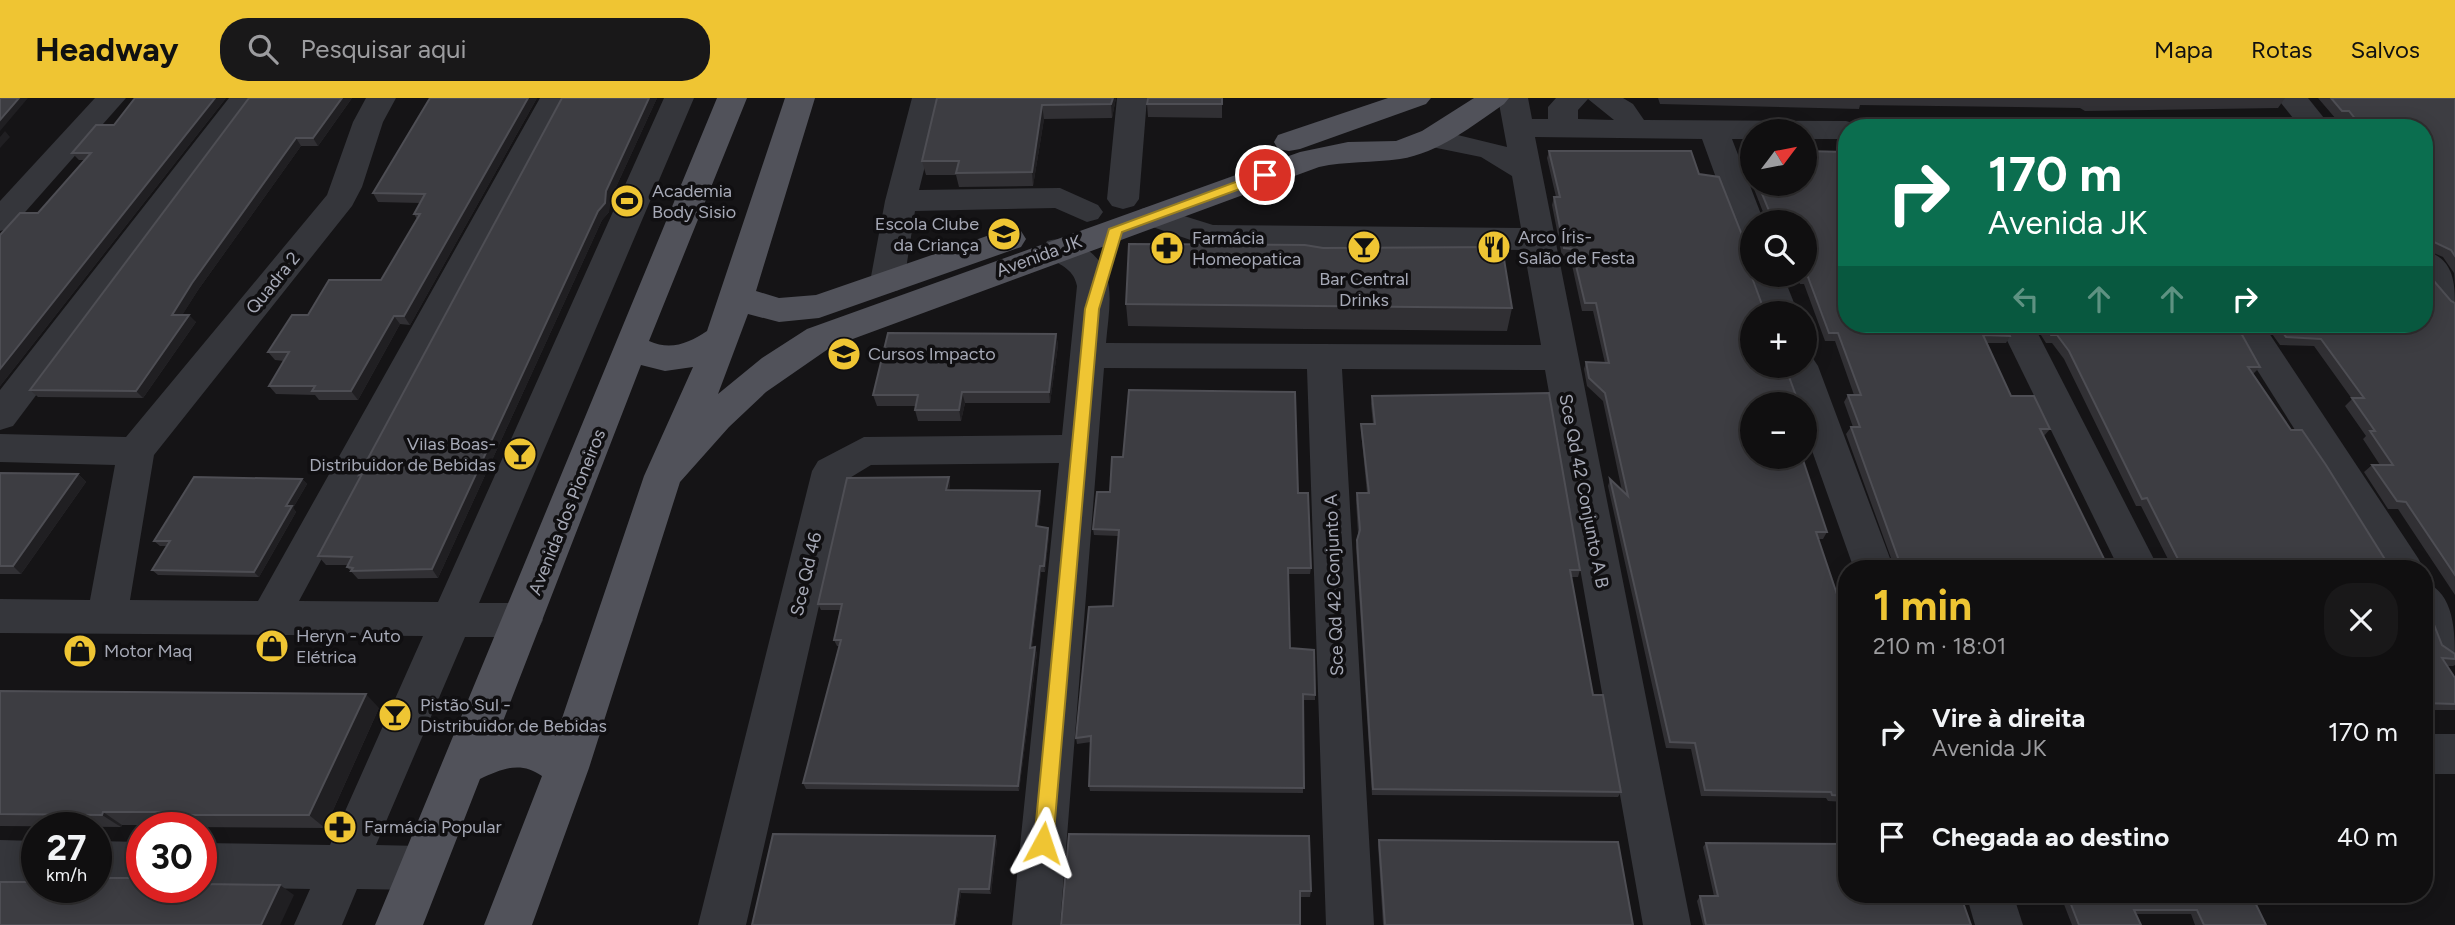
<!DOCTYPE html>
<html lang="pt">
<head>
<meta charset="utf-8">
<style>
  body { margin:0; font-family:Figtree,sans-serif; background:#191819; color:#f1f3f6; height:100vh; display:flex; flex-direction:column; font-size:26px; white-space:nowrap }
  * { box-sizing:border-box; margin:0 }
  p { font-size:23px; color:#9c9c9f }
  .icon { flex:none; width:38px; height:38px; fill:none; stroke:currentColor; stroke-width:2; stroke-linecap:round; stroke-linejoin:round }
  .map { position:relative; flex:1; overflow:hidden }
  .panel { position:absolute; left:1838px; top:462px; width:595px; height:343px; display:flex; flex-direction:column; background:#100f10; border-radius:28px; box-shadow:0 4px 18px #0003,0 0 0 2px #302f30 }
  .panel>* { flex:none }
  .guide { position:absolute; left:1838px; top:21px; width:595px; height:214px; border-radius:28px; box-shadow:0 4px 18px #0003,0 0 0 2px #302f30; background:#0b6e4f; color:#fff; overflow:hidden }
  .needle { width:46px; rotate:58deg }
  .fabs { position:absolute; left:1740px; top:21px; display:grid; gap:14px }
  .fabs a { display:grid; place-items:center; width:77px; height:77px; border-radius:50%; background:#100f10; box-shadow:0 4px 18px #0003,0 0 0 2px #302f30; font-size:35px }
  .speed { position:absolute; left:21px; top:714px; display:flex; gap:14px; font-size:35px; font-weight:700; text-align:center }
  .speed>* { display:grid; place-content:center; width:91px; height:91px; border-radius:50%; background:#100f10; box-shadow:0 4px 18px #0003,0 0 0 2px #302f30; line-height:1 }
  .speed small { font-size:18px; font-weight:400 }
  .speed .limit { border:10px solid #d22; background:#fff; color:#111 }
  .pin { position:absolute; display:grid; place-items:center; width:60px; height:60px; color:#fff; margin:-30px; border:4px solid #fff; border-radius:50%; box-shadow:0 2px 7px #0007 }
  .me { position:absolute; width:77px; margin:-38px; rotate:5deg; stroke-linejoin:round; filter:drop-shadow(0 0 5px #0008) }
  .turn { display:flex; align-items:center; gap:24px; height:147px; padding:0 35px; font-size:32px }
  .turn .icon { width:91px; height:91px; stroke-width:2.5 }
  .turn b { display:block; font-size:49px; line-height:60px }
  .lanes { display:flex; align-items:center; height:66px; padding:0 35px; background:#0003; justify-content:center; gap:35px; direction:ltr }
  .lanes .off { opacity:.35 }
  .round { display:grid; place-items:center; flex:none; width:74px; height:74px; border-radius:28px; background:#191819 }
  .headline { display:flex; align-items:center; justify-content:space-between; height:119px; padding:0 35px }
  h1 { font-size:42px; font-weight:700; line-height:52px; color:#efc533 }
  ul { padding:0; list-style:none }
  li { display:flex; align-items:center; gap:21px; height:105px; padding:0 35px }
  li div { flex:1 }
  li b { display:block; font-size:26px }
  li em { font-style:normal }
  header { display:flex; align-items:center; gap:42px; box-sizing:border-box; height:98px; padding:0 35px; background:#efc533; color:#111 }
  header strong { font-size:33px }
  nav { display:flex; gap:38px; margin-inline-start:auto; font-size:24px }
  .search { width:490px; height:63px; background:#191819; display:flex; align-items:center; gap:18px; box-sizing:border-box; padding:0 24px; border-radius:28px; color:#9c9c9f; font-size:26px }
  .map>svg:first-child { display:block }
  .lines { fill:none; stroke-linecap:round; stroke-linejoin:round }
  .minor { fill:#35363b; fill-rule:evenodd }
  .major { fill:#51525a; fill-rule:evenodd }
  .wall { fill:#313034 }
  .shaded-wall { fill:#201f22 }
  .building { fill:#3d3d42; stroke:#4e4e54; stroke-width:2 }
  .route { fill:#efc533; stroke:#9b8021; stroke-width:2 }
  .labels { text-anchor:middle; stroke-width:7; stroke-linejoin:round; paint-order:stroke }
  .poi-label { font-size:18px; fill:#a6a9b6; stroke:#100f11; text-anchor:start }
  .street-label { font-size:18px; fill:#a6a9b6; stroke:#100f11 }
</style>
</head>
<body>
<header>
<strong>Headway</strong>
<div class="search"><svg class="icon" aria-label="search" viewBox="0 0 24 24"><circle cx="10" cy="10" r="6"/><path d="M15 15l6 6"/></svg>Pesquisar aqui</div>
<nav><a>Mapa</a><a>Rotas</a><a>Salvos</a></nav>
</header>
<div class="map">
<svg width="2455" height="827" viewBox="0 0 2455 827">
  <rect width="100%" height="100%" fill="#151416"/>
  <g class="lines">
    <g class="minor">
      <polygon points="95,0 126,0 11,130 0,133 0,103"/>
      <polygon points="229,0 259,0 13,328 0,332 0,292"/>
      <polygon points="366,0 396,0 383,24 362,89 352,108 154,357 130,502 258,503 540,0 570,0 299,503 438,504 664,0 694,0 479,505 523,505 537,510 543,522 537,534 523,539 465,539 376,747 421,748 437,754 444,770 437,786 421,792 357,791 342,827 294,827 310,791 201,789 201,745 330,747 423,538 0,535 0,501 90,502 115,367 0,364 0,336 126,339 327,97 353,24"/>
      <polygon points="912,0 942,0 919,92 1060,90 1098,107 1103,114 1098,121 1087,124 1055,110 915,113 904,184 899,192 887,195 875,192 870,184 885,103"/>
      <polygon points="1117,0 1147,0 1139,101 1134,108 1123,111 1112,108 1107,101"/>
      <path d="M1498,0H1528L1532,21H1548V9L1556,0H1623L1633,6L1644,22L1846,23L1857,26L1859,30H1846V41H1804V33H1752V41H1732L1764,124H1752V146L1741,143L1736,135L1702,41L1535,39L1691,827H1643L1545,272L1342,271L1374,827H1326L1307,271L1104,270L1060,827H1012L1059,365L871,367L848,381L746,827H698L812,373L818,363L864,339L1062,337L1077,188C1073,166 1053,168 1043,151L1047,143C1060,140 1067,142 1079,147C1120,167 1109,208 1106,245L1541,247L1524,152L1211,149L1141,125L1136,118L1141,111L1152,108L1213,127L1521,130L1512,78L1481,59L1422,47L1418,40L1422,33L1433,31L1507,49ZM1588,1L1614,22L1578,21V12Z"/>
      <polygon points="2277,0 2308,0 2332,30 2301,30"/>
      <path d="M2424,152C2455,161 2455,185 2455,213C2426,204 2423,178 2424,152Z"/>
      <polygon points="1752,175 1783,177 1798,215 1764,215"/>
      <polygon points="1999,226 2033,226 2159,471 2119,471"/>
      <polygon points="2228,226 2263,226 2418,460 2424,471 2383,471"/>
      <polygon points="1804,257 1812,259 1818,268 1894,471 1854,471 1804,330 1804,306 1796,306 1782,268 1804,268"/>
      <path d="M2424,483C2455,496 2455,533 2455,566C2419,553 2423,515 2424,483Z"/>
      <rect x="2424" y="636" width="31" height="40"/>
      <polygon points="0,742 37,743 37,787 0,786"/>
      <polygon points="96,743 142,744 142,788 96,787"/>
      <polygon points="1966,796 2013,796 2023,827 1975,827"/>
    </g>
    <g class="major">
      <path d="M717,0H747L649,243C671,253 689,245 707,233L785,0H815L756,193L779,200L816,197L1010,130L1021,133L1026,141L1021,149L819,220L779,224L748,216L718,296L762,260L807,231L1300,54L1348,44L1396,43L1422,33L1474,0H1509L1504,6C1472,28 1439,55 1400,61C1372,65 1346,63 1319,69L831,249L766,294L729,329L680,384L589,670L532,827H484L542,678C521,663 503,670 480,681L423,827H375ZM641,267L665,273L693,269L644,378L556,638L535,628L500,631Z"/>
      <polygon points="1388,0 1431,0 1426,6 1300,51 1289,53 1278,51 1274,44 1278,37"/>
    </g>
  </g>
  <g class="wall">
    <polygon points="226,0 0,288 0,137 38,115 84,62 79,62 72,55 114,27"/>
    <polygon points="249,0 352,0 318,48 301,48 198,192 182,217 196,224 143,300 38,299 30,292"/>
    <polygon points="537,0 410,227 400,226 358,302 319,302 315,297 276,296 269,288 284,263 275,262 268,254 308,217 381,182 417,121 414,116 420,105 378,104 373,95"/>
    <polygon points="562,0 657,0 610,102 609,114 602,122 438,480 358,481 347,469 348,467 326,467 318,458 361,379 359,377"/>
    <polygon points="937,0 1116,0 1112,20 1044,21 1033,88 959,89 956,77 926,77 922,63"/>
    <polygon points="1222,0 1222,20 1148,19 1147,6"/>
    <polygon points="1658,0 2285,0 2278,10 2085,13 2080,10 1860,7 1859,11 1660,6"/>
    <polygon points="2318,0 2455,0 2455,188 2454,175 2443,159 2429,153 2429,164 2433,182 2451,203 2455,205 2455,497 2398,411 2388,411 2364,374 2372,367 2380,367 2363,341 2366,338 2345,308 2352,301 2314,248 2280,247 2265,226 2424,226 2424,30 2350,30 2343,20 2336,21"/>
    <polygon points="1549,53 1699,76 1742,137 1752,140 1752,168 1748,168 1752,306 1827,434 1823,441 1818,441 1843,514 1846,514 1846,704 1828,703 1826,700 1701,698 1691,651 1666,650 1608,388 1610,381 1622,393 1603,303 1587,288 1584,271 1586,264 1605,265 1593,213 1582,213 1570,158 1562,158 1552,107 1554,99 1556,99 1547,60"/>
    <polygon points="1752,86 1804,86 2010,238 2006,245 1987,245 2011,298 2050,331 2044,338 2109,471 1895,471 1846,336 1851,329 1853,329 1844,304 1848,297 1854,297 1835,243 1825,243 1804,186 1800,186 1796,177 1804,177 1804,124 1756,124 1758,119 1765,119"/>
    <polygon points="1126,206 1512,210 1507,233 1306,231 1128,228"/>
    <polygon points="2034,226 2236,226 2260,269 2253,276 2291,332 2391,471 2173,471 2141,408 2136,408 2064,261 2052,245 2046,245"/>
    <polygon points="1056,236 1058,247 1050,305 965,305 961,323 918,323 915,312 916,308 877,308 873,297"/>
    <polygon points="1372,298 1580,472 1578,479 1571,479 1593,597 1621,694 1618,699 1372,697 1356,449 1358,436 1356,402 1357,395 1367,395 1361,333 1361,326 1373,326 1371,306"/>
    <polygon points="0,375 78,376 86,384 21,476 0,476"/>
    <polygon points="949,379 950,386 949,392 1040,393 1041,399 1038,429 1049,437 1045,474 1041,474 1032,549 1037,555 1019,693 806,691 803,685 839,548 837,548 834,542 840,512 821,512 818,506"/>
    <polygon points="302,381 307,386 293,410 296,414 259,479 158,477 152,472 167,448 160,448 154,443"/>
    <polygon points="1110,394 1298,395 1311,470 1310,476 1288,476 1290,550 1315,597 1315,602 1303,602 1303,695 1090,693 1089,688 1091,644 1077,646 1076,640 1113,508 1118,438 1094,437 1093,431"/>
    <polygon points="2424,519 2442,547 2455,556 2455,567 2453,568 2447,568 2455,580 2455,612 2424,612"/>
    <polygon points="0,593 379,610 325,730 189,729 185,727 122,727 121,729 0,728"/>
    <polygon points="1069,736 1311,793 1310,799 1300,799"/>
    <polygon points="997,742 991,796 961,795 956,827 752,827"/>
    <polygon points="1379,742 1633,827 1383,827 1378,747"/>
    <polygon points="1706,745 1971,827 1703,827 1697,803 1700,798 1714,798 1703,749"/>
    <polygon points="2060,796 2251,796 2266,827 2195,827 2191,816 2136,816 2141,827 2072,827"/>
  </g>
  <g class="shaded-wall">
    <polygon points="19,0 28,0 0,33 0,22"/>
    <polygon points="215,0 226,0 0,288 0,271"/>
    <polygon points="342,0 352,0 318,48 313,40"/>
    <polygon points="528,0 537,0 410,227 404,218"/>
    <polygon points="649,0 657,0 610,102 609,114 602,122 438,480 432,471"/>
    <polygon points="1113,0 1116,0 1112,20 1111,6"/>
    <polygon points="1042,7 1044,21 1033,88 1032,74"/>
    <polygon points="5,33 10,39 0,50 0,39"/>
    <polygon points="296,40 301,48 198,192 178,224 172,217 192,185"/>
    <polygon points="189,217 196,224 143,300 136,293"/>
    <polygon points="394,218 400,226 358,302 351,293"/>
    <polygon points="1056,236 1058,247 1050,305 1049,294"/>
    <polygon points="962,294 965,305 961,323 959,312"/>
    <polygon points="78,376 86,384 21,476 13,468"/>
    <polygon points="949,379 950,386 947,398 946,392"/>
    <polygon points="302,381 307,386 293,410 296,414 259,479 254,474 286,408"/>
    <polygon points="1040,393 1041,399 1037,435 1036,428"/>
    <polygon points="1048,430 1049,437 1045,474 1044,468"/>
    <polygon points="1040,468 1041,474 1031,556 1030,550"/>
    <polygon points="1035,549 1037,555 1019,693 1018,688"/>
    <polygon points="366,596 379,610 325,730 309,717"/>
    <polygon points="103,714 122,727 121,729 102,717"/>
    <polygon points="995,738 997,742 991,796 989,791"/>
    <polygon points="280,787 294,797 280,827 261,827"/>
    <polygon points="959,791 961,795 956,827 954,827"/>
  </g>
  <g class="building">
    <polygon points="0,0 19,0 0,22"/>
    <polygon points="135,0 215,0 0,271 0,137 20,115 38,115 91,55 72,55 96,27 114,27"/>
    <polygon points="249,0 342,0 313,40 296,40 192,185 172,217 189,217 136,293 30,292"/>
    <polygon points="430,0 528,0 404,218 394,218 351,293 312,293 315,288 269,288 289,254 268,254 292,217 308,217 329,182 381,182 420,116 414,116 425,96 373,95"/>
    <polygon points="562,0 649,0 606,93 605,105 598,113 432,471 351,473 353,470 347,469 352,459 318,458 362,376 359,377"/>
    <polygon points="937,0 1113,0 1111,6 1042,7 1032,74 956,75 959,63 922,63"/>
    <polygon points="1148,0 1222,0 1222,6 1147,6"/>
    <polygon points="2331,0 2455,0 2455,158 2451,152 2430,142 2429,164 2433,182 2451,203 2455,205 2455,477 2406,404 2397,403 2372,367 2393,367 2370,333 2375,333 2352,300 2364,300 2321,241 2286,239 2277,226 2424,226 2424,30 2367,30 2367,28 2361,28 2349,13 2342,13"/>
    <polygon points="1549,53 1691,53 1699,76 1719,79 1742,137 1752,140 1752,161 1745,160 1765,215 1752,215 1752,268 1785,268 1799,306 1752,306 1752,359 1802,359 1827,434 1816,434 1843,514 1846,514 1846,698 1832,697 1831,694 1705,692 1695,645 1670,644 1610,381 1628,398 1605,295 1589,280 1586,264 1609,265 1596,205 1585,205 1572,151 1564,150 1554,99 1560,99"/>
    <polygon points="1804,53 1846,54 1846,226 2006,226 2010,238 1983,237 2011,298 2034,298 2050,331 2040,331 2109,471 1902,471 1851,329 1860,329 1848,297 1861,297 1838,235 1829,235 1808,179 1803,178 1803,177 1804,177 1804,124 1758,124 1758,119 1767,119 1770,115 1758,86 1804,86"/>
    <polygon points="1129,146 1305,147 1323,150 1502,149 1512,210 1126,206"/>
    <polygon points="2044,226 2236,226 2260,269 2248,269 2291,332 2302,332 2326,367 2391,471 2183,471 2147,400 2142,401 2069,253 2057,237 2051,237"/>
    <polygon points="888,235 1056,236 1049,294 962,294 959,312 915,312 918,297 873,297"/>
    <polygon points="1129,292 1295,294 1298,395 1308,395 1311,470 1288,470 1290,550 1314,552 1315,597 1303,596 1304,690 1089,688 1091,638 1076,640 1089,509 1113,508 1119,432 1093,431 1097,394 1110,394 1112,359 1123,359"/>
    <polygon points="1549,295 1580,472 1570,472 1593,597 1603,597 1621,694 1373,691 1357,442 1360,432 1357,395 1369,395 1361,326 1375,326 1372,298"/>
    <polygon points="0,375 78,376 13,468 0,468"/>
    <polygon points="194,379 302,381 286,408 292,408 254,474 152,472 170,443 154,443"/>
    <polygon points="949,379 946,392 1040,393 1036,428 1048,430 1044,468 1040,468 1030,550 1035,549 1018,688 803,685 841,542 834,542 842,506 818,506 847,380"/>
    <polygon points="2424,519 2431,519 2442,547 2455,556 2455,561 2442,560 2455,580 2455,606 2424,605"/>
    <polygon points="0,593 366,596 309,717 171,717 173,714 103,714 102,717 0,716"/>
    <polygon points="773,736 995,738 989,791 959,791 954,827 752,827"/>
    <polygon points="1069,736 1309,738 1311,793 1300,793 1300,827 1061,827"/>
    <polygon points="1379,742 1618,744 1633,827 1385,827"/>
    <polygon points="1706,745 1846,746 1846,796 1960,796 1971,827 1706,827 1700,798 1718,798"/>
    <polygon points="96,780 141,780 139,785 142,785 142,789 201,789 201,786 280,787 261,827 0,827 0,784 37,784 37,789 96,789"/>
    <polygon points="2067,796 2251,796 2266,827 2204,827 2197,812 2134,812 2141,827 2079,827"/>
  </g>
  <polygon class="route" points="1265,73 1272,77 1270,80 1122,134 1099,211 1053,745 1050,751 1043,754 1036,751 1034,745 1085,211 1109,131"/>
  <defs>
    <symbol id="stadium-disc" viewBox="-11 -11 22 22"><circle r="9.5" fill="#efc533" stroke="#100f11"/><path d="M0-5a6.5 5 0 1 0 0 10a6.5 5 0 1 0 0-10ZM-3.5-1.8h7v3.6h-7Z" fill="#111"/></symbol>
    <symbol id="school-disc" viewBox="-11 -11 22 22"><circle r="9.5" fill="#efc533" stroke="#100f11"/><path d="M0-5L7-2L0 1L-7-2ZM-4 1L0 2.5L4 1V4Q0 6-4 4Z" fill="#111"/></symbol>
    <symbol id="bar-disc" viewBox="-11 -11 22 22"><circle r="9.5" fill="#efc533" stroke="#100f11"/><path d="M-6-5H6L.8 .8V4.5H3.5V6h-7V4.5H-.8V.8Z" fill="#111"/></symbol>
    <symbol id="restaurant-disc" viewBox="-11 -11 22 22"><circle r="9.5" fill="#efc533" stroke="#100f11"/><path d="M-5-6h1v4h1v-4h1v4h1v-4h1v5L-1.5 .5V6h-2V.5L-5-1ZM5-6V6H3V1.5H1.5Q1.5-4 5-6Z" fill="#111"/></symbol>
    <symbol id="pharmacy-disc" viewBox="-11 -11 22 22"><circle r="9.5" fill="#efc533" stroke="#100f11"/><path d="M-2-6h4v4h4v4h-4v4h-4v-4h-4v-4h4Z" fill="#111"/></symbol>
    <symbol id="shop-disc" viewBox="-11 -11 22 22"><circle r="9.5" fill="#efc533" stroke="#100f11"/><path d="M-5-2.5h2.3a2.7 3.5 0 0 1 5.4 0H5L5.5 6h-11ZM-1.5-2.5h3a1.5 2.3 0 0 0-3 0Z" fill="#111"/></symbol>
  </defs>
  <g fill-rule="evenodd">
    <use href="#stadium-disc" x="608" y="84" width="38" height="38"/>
    <use href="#school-disc" x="985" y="117" width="38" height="38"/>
    <use href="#bar-disc" x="1345" y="130" width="38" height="38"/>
    <use href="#restaurant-disc" x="1475" y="130" width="38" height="38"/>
    <use href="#pharmacy-disc" x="1148" y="131" width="38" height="38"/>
    <use href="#school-disc" x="825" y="237" width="38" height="38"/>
    <use href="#bar-disc" x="501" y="337" width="38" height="38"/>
    <use href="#shop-disc" x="253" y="529" width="38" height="38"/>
    <use href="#shop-disc" x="61" y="534" width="38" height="38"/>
    <use href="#bar-disc" x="376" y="598" width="38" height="38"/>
    <use href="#pharmacy-disc" x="321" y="710" width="38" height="38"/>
  </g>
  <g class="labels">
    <g class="poi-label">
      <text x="652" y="99">Academia<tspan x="652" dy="21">Body Sisio</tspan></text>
      <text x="979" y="132" text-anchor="end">Escola Clube<tspan x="979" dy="21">da Criança</tspan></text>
      <text x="1518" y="145">Arco Íris-<tspan x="1518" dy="21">Salão de Festa</tspan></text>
      <text x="1192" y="146">Farmácia<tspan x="1192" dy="21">Homeopatica</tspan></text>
      <text x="1364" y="187" text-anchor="middle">Bar Central<tspan x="1364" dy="21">Drinks</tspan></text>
      <text x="868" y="262">Cursos Impacto</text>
      <text x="496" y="352" text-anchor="end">Vilas Boas-<tspan x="496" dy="21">Distribuidor de Bebidas</tspan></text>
      <text x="296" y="544">Heryn - Auto<tspan x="296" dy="21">Elétrica</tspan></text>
      <text x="104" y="559">Motor Maq</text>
      <text x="420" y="613">Pistão Sul -<tspan x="420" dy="21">Distribuidor de Bebidas</tspan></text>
      <text x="364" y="735">Farmácia Popular</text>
    </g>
    <g class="street-label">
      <text transform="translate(1039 158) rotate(-20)" y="6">Avenida JK</text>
      <text transform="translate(273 185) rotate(-51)" y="6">Quadra 2</text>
      <text transform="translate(1584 393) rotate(79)" y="6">Sce Qd 42 Conjunto A B</text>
      <text transform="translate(567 414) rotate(-68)" y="6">Avenida dos Pioneiros</text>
      <text transform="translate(806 476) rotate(-77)" y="6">Sce Qd 46</text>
      <text transform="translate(1334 487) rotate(-92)" y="6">Sce Qd 42 Conjunto A</text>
    </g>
  </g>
</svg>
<div class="fabs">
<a><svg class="needle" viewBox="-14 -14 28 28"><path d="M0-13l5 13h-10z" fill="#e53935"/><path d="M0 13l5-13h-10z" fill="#9c9c9f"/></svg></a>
<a><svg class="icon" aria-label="search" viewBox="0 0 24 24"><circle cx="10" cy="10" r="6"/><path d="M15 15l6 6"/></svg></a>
<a>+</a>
<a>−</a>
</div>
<div class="speed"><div>27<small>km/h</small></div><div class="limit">30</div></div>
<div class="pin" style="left:1265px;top:77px;background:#d93025"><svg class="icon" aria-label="arrive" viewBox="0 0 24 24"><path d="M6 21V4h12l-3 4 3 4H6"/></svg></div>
<svg class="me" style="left:1043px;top:745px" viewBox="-20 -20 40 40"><path d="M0-17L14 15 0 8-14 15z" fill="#efc533" stroke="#fff" stroke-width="4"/></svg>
<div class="guide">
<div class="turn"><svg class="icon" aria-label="right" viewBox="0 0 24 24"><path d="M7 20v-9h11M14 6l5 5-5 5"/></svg><div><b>170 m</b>Avenida JK</div></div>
<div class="lanes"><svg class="icon off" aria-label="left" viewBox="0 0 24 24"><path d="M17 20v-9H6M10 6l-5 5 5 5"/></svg><svg class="icon off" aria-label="ahead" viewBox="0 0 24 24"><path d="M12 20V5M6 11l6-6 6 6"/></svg><svg class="icon off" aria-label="ahead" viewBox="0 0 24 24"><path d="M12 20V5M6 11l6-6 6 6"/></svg><svg class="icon" aria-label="right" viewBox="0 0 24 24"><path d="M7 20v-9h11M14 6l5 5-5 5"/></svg></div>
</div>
<section class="panel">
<div class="headline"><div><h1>1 min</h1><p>210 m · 18:01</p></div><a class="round"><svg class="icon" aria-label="close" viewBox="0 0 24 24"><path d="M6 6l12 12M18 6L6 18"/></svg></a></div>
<ul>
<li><svg class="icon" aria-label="right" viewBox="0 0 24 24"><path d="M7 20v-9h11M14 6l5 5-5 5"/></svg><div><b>Vire à direita</b><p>Avenida JK</p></div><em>170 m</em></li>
<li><svg class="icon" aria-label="arrive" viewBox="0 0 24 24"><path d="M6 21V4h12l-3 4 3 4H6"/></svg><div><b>Chegada ao destino</b></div><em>40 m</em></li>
</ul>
</section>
</div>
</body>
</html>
